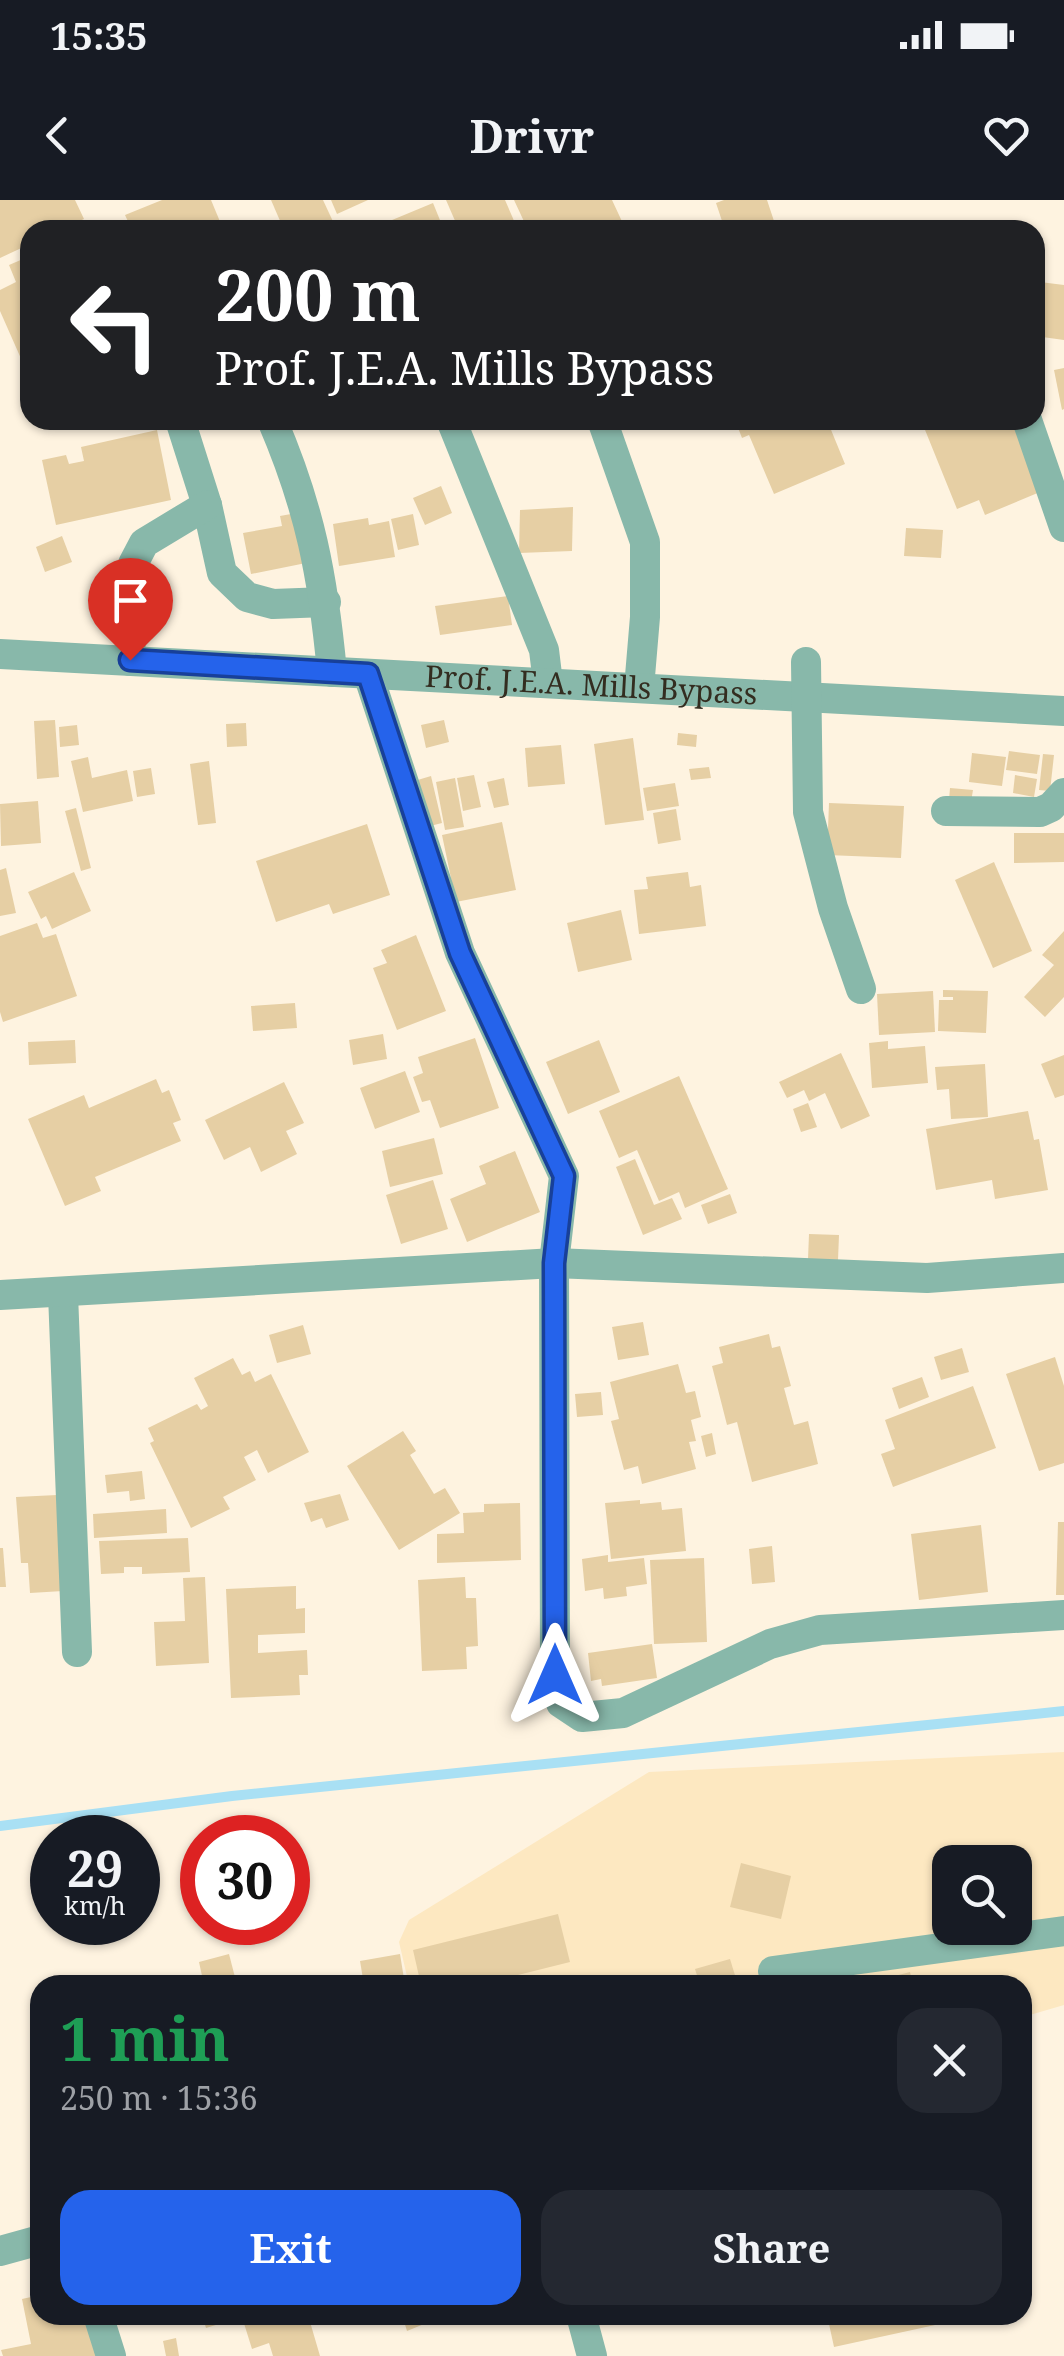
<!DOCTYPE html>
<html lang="en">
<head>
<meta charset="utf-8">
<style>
  body { margin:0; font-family:"Noto Serif",serif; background:#242831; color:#f1f3f6; height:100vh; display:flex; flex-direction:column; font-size:38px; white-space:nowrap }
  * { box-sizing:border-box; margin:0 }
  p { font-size:32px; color:#9ea1a6 }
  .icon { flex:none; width:55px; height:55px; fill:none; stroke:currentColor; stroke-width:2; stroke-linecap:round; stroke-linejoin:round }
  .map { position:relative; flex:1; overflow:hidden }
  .details { position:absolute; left:30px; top:1775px; width:1002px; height:350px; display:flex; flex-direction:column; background:#171b24; border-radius:30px; box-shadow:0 2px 8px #0004 }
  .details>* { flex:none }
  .hud { position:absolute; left:20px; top:20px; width:1025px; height:210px; border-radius:30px; box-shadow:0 2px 8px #0004; background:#202124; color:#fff; overflow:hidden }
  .buttons { position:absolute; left:932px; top:1645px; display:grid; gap:20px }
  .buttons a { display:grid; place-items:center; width:100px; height:100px; border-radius:20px; background:#171b24; box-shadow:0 2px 8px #0004; font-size:50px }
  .speed { position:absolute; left:30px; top:1615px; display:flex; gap:20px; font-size:50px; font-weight:700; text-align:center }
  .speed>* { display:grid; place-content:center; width:130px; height:130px; border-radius:50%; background:#171b24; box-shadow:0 2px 8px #0004; line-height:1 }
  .speed small { font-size:25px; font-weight:400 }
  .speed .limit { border:15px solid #d22; background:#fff; color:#111 }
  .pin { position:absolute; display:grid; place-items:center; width:85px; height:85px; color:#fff; margin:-102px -42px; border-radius:50% 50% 50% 0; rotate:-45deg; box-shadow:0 0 10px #0007 }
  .pin .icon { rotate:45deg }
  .me { position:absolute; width:110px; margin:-55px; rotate:0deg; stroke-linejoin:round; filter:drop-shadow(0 0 8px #0008) }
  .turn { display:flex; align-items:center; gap:35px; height:210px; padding:0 30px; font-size:45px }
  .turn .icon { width:130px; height:130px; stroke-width:2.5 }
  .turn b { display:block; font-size:70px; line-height:85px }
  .round { display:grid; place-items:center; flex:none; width:105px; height:105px; border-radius:30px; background:#242831 }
  .overview { display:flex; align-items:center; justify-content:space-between; height:170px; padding:0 30px }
  h1 { font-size:60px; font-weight:700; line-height:75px; color:#1e9e55 }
  .cta { display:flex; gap:20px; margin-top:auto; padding:20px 30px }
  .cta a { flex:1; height:115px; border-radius:30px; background:#2563eb; color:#fff; font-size:40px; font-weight:700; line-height:115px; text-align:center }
  .cta a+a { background:#242831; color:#f1f3f6 }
  .status { display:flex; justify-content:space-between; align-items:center; height:70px; padding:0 50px; background:#171b24; direction:ltr }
  .status svg { height:28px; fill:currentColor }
  header { display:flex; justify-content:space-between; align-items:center; height:130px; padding:0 30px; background:#171b24; font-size:45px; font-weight:700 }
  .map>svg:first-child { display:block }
  .built { fill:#fde8c1; fill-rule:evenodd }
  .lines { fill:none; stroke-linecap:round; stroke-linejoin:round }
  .stream { stroke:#a9e0f4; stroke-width:10 }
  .building { fill:#e6cfa4 }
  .minor { stroke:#88b8aa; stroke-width:30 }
  .route-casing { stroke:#184099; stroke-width:25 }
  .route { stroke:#2563eb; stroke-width:18 }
  .labels { text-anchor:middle; stroke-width:8; stroke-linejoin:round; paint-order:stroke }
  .street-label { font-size:30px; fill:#332d20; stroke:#fef3e0 }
</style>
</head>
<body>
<div class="status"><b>15:35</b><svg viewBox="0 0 49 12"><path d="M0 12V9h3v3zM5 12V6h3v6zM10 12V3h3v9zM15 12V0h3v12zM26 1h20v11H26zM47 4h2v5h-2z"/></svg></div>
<header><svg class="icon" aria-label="back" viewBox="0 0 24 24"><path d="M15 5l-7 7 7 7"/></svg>Drivr<svg class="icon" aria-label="heart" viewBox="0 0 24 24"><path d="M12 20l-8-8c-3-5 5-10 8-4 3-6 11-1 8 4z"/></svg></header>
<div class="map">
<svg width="1064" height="2156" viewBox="0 0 1064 2156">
  <rect width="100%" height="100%" fill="#fef3e0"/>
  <path class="built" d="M1064,1552V1805L1023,1817L1022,1785H409L399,1742L409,1720L649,1572ZM950,1662H1015V1728H950Z"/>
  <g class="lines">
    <polyline class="stream" points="0,1626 232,1596 1064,1511"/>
  </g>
  <g class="building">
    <polygon points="0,0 75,0 84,19 60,30 30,30 30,44 0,58"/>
    <polygon points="162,0 211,0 221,24 206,30 132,30 125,15"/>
    <polygon points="271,0 323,0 336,28 284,30"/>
    <polygon points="331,0 368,0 337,14"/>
    <polygon points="446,0 505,0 518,30 459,30"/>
    <polygon points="514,0 612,0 626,30 606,30 604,27 597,30 528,30"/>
    <polygon points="724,0 767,0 777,30 725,30 716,3"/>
    <polygon points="433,3 444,30 368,30"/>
    <polygon points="30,56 30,179 0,111 0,90 16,82 9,65"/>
    <polygon points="1040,82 1064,85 1064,140 1035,136"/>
    <polygon points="1064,168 1064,209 1062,210 1054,170"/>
    <polygon points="735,220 827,220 845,264 774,294 749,235 742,238"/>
    <polygon points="921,220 1011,220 1040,292 985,315 979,300 957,309"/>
    <polygon points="157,230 171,300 56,325 42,260 66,255 69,264 84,261 81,247"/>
    <polygon points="441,286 452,313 425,325 413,298"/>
    <polygon points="573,307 572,351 519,353 520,310"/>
    <polygon points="302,312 311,362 251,374 243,333 282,326 280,316"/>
    <polygon points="413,314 419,345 398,350 391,319"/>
    <polygon points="368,318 369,325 389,321 395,357 339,366 333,324"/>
    <polygon points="906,328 943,330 941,358 904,356"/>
    <polygon points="62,336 72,362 45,372 36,347"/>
    <polygon points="508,396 512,425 440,435 435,406"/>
    <polygon points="55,520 59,577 37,579 34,521"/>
    <polygon points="444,520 449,542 426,548 421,525"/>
    <polygon points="246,523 247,546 227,547 226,524"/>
    <polygon points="77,525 79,545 60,547 59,527"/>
    <polygon points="678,533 697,535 696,547 677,545"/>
    <polygon points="633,538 644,620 605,625 594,544"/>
    <polygon points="561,545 565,584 528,587 525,548"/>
    <polygon points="1009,551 1040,555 1037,574 1006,570"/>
    <polygon points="972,553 1006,557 1002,586 969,582"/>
    <polygon points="1043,554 1054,555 1050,591 1039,590"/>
    <polygon points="88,557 92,578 127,570 133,601 83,612 71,561"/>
    <polygon points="209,561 216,623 198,625 190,564"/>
    <polygon points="709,567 711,578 691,580 689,569"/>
    <polygon points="151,568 155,594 137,597 133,571"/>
    <polygon points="474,575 481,607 463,611 457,578"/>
    <polygon points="1015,575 1037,579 1034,597 1013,593"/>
    <polygon points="431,576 442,623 422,628 411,582"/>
    <polygon points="455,578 464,627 445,630 436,582"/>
    <polygon points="504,578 509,605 494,608 487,582"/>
    <polygon points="675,583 679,606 647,611 643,588"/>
    <polygon points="950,588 973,590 971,602 949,600"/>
    <polygon points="38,601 41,643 1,646 0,604"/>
    <polygon points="829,603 904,606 901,658 827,655"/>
    <polygon points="76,608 91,668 81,671 65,611"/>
    <polygon points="676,609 681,640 658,644 653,613"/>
    <polygon points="502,622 516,690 456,702 442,635"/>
    <polygon points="367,624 390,695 333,714 329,704 276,722 256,661"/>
    <polygon points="1014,633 1064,633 1064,662 1014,663"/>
    <polygon points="994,662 1032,751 993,768 955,680"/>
    <polygon points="6,668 16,713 0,716 0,670"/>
    <polygon points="74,672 91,711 52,729 46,716 41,719 28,692"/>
    <polygon points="688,672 690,687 701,685 706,726 639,734 634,690 648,689 646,677"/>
    <polygon points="621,710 632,760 578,772 567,723"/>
    <polygon points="37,723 43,738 56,734 77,796 3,822 0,812 0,736"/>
    <polygon points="1064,731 1064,797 1045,817 1024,797 1054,765 1042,755"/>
    <polygon points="416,735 446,811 397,830 373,768 387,763 381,750"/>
    <polygon points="943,790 988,791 986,833 938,831 939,800 953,800 953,797 943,797"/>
    <polygon points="933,791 935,832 879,835 877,794"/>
    <polygon points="295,803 297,828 253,831 251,806"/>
    <polygon points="383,834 387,859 353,865 349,840"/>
    <polygon points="475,838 499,908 440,928 430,900 422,902 413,877 423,873 418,857"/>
    <polygon points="75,840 76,863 29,865 28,842"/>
    <polygon points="599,840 620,892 568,914 546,862"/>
    <polygon points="888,841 888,849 925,846 928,883 872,888 869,843"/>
    <polygon points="841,853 870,916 841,929 825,893 809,901 804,890 787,898 779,882"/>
    <polygon points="1064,855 1064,895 1055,898 1041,864"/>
    <polygon points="985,864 988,917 951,919 949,889 937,890 935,867"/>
    <polygon points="405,871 420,912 375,929 360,888"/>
    <polygon points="679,876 728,989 685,1008 679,992 659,1001 637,950 619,958 599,911"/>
    <polygon points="156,879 162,893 169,890 181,920 173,923 181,941 95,977 101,991 65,1006 28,919 84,895 89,908"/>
    <polygon points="284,882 304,923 286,931 297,954 261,972 250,947 224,960 205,920"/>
    <polygon points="808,903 817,927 801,932 793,909"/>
    <polygon points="1028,911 1034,940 1039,939 1048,990 995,999 992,980 936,990 926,929"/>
    <polygon points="434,938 443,974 390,987 382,951"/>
    <polygon points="515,951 540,1012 467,1042 450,999 486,984 479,966"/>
    <polygon points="635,959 654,1005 672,998 682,1019 643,1035 616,967"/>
    <polygon points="433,980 448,1029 401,1044 386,995"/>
    <polygon points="730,994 737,1013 708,1024 701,1005"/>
    <polygon points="809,1034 839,1035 838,1060 808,1059"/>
    <polygon points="643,1122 649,1155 618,1160 612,1127"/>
    <polygon points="303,1125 311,1154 277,1163 269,1135"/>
    <polygon points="769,1134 772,1148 780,1146 791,1186 784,1188 794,1225 808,1221 818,1264 752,1282 737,1222 727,1225 712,1166 723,1163 719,1147"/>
    <polygon points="962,1148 969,1172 941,1180 934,1157"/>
    <polygon points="1055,1157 1064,1186 1064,1263 1039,1271 1006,1174"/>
    <polygon points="233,1158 242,1175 250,1171 255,1182 271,1174 309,1252 268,1273 257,1250 244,1257 256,1280 223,1297 230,1309 191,1328 150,1243 154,1241 148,1228 197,1204 201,1210 208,1206 194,1178"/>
    <polygon points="678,1164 686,1193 695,1191 701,1217 691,1220 696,1241 689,1242 696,1269 642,1284 638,1266 624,1270 611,1221 619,1219 610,1182"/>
    <polygon points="922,1177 929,1197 899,1209 892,1188"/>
    <polygon points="973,1186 996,1248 893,1287 881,1254 895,1249 885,1220"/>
    <polygon points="601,1192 603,1215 577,1217 575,1194"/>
    <polygon points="403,1231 416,1251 410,1255 434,1294 445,1288 460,1313 399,1350 347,1266"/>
    <polygon points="712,1233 716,1254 706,1257 701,1236"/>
    <polygon points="142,1271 145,1299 130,1301 129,1291 107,1293 105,1275"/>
    <polygon points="340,1294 349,1320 326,1328 322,1318 311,1322 304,1303"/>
    <polygon points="57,1295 63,1391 30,1393 28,1363 21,1363 16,1297"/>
    <polygon points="640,1300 640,1304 661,1302 662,1310 682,1308 686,1351 611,1359 605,1303"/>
    <polygon points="520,1303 521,1360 437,1363 437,1334 464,1333 463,1313 484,1312 484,1304"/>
    <polygon points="166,1309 167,1333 94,1338 93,1314"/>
    <polygon points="1058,1322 1064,1322 1064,1395 1056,1395"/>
    <polygon points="981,1325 988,1392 919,1400 911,1334"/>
    <polygon points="188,1338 190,1372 142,1374 142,1367 124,1367 124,1373 101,1374 99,1341"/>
    <polygon points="772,1346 775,1382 752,1384 749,1349"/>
    <polygon points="0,1348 3,1348 6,1387 0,1387"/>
    <polygon points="608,1355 608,1362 644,1358 647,1384 626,1387 627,1396 604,1399 603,1388 585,1391 582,1359"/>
    <polygon points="704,1358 707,1442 654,1444 650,1360"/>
    <polygon points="205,1377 209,1463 156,1466 154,1422 185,1421 183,1378"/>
    <polygon points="465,1377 466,1398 476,1398 478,1446 466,1447 467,1469 422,1471 418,1380"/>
    <polygon points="296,1386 296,1409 305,1408 305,1433 258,1435 258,1453 307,1450 308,1475 299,1475 300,1495 231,1498 226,1389"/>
    <polygon points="652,1444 657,1478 602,1486 601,1479 591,1481 588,1453"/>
    <polygon points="741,1663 791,1676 781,1719 730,1707"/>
    <polygon points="558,1714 570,1762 478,1785 421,1785 413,1750"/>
    <polygon points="229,1754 237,1785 204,1785 199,1762"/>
    <polygon points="400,1754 405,1785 364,1785 360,1761"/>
    <polygon points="730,1759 738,1785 700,1785 695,1769"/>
    <polygon points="910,1772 913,1785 864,1785 864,1784"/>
    <polygon points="40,2095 40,2115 93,2115 101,2156 3,2156 1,2150 31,2144 22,2099"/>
    <polygon points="202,2115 308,2115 320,2156 273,2156 269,2143 252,2149 242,2117 206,2128"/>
    <polygon points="402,2115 446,2115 407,2131"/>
    <polygon points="827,2115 948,2115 949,2122 834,2147"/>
    <polygon points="176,2138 179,2156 166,2156 163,2141"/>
  </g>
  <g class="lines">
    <g class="minor">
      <polyline points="180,220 207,305 222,373 247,397 273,404 326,402"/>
      <path d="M272,220C310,308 323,376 332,472"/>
      <polyline points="451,220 544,450 548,483"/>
      <polyline points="602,220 645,342 645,417 639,488"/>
      <polyline points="1027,220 1064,327"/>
      <path id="s1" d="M0,454L1064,511"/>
      <polyline points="130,461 133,364 144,343 207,305"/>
      <polyline points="806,462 808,612 833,708 861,789"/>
      <polyline points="368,474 460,753 564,976 554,1063 555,1475 561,1503 582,1517 623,1513 770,1444 820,1430 1064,1415"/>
      <polyline points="946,611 1040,612 1051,607 1064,593"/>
      <polyline points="63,1094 77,1452"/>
      <polyline points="0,1095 554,1063 927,1078 1064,1068"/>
      <polyline points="773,1771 1064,1731"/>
      <polyline points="0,2051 40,2040"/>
      <polyline points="98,2115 111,2156"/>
      <polyline points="581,2115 592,2156"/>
    </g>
  </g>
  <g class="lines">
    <defs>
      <polyline id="route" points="130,460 368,474 460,753 564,976 554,1063 555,1475"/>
    </defs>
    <use href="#route" class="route-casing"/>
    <use href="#route" class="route"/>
  </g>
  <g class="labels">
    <g class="street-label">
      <text dy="10" stroke="none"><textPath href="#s1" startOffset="592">Prof. J.E.A. Mills Bypass</textPath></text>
    </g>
  </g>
</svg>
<div class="buttons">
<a><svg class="icon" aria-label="search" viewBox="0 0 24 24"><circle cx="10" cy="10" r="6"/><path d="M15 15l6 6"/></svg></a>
</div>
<div class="speed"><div>29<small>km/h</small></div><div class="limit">30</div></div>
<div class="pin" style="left:130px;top:460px;background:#d93025"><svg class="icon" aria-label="arrive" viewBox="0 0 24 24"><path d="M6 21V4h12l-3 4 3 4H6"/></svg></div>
<svg class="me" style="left:555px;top:1475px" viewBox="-20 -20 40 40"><path d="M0-17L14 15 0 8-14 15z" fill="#2563eb" stroke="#fff" stroke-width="4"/></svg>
<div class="hud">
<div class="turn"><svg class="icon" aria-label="left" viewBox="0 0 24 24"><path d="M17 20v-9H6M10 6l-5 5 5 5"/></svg><div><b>200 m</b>Prof. J.E.A. Mills Bypass</div></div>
</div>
<section class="details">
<div class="overview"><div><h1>1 min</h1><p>250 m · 15:36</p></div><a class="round"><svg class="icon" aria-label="close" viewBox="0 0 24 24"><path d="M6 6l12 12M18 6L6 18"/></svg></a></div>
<div class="cta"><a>Exit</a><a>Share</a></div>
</section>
</div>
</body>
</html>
